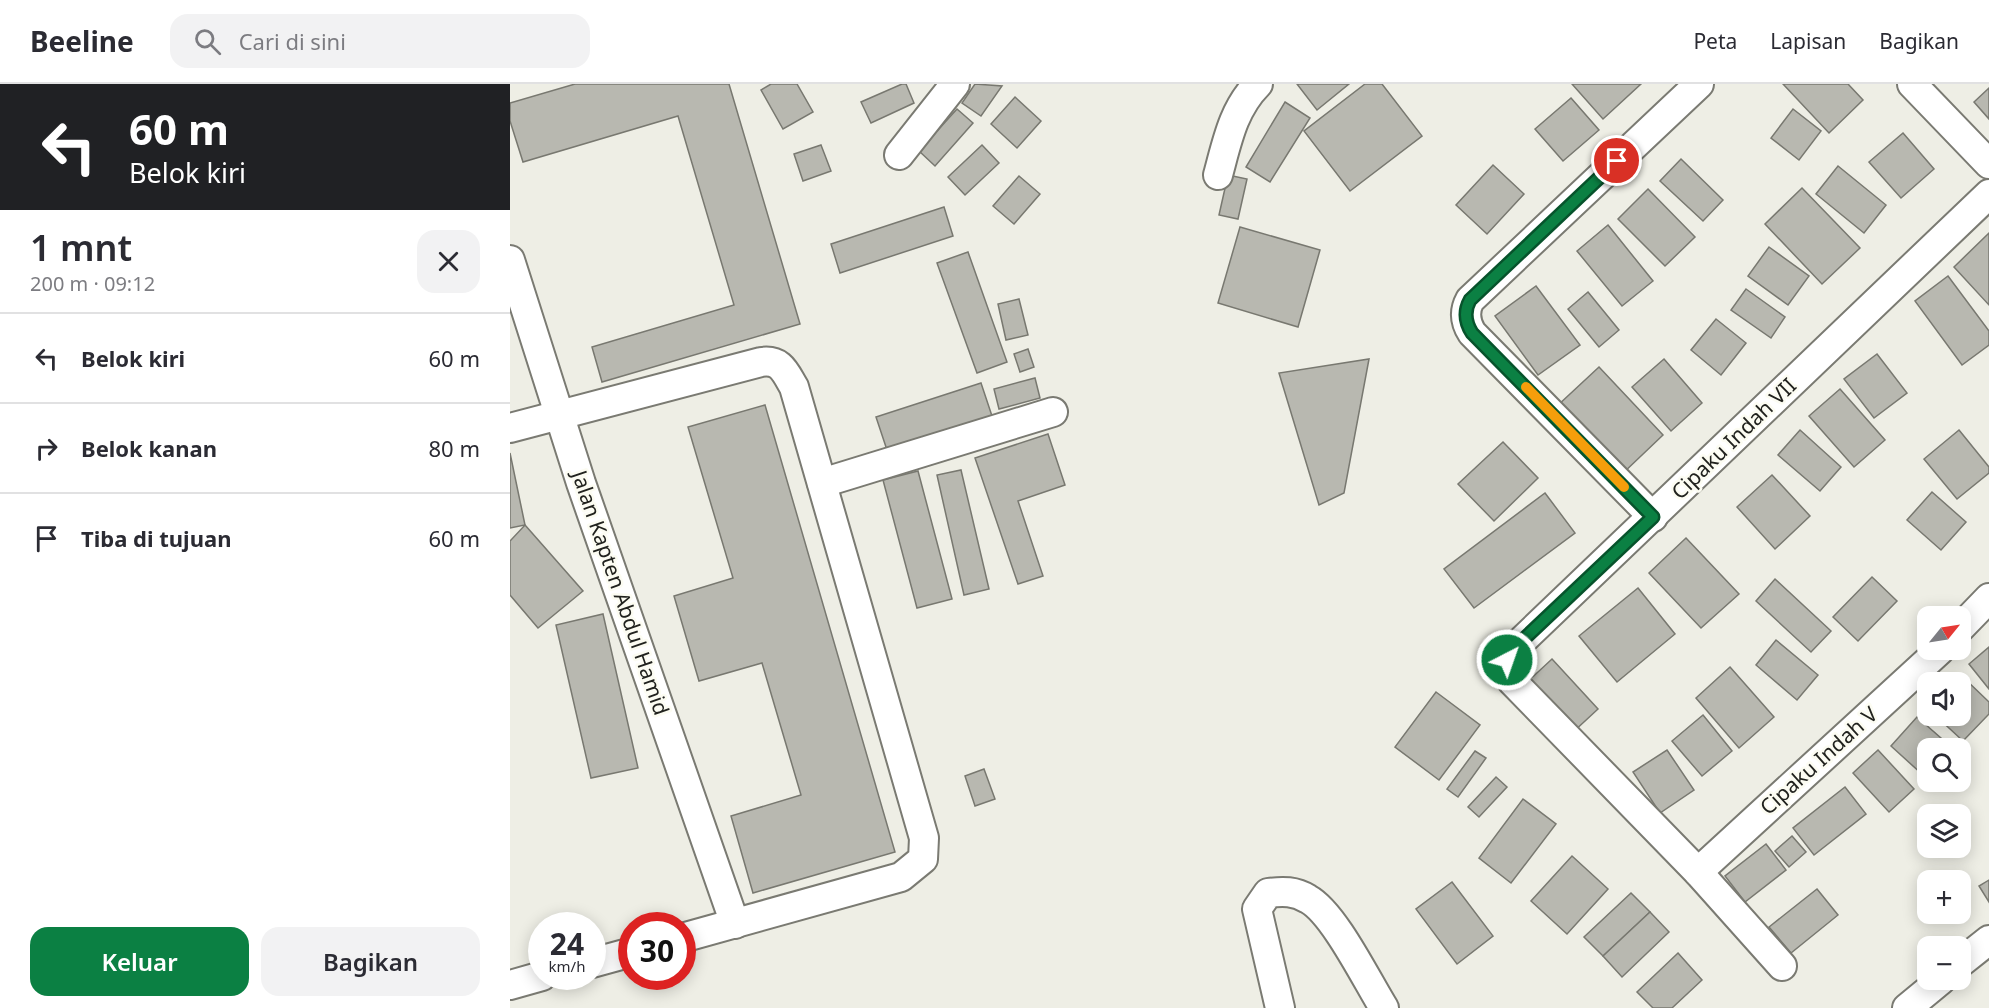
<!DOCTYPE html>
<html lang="id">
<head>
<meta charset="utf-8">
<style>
  body { margin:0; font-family:"Noto Sans",sans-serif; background:#f2f2f3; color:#2b2b33; height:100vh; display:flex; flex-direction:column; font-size:22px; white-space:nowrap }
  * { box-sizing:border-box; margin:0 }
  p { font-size:20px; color:#7c7c81 }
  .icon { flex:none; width:33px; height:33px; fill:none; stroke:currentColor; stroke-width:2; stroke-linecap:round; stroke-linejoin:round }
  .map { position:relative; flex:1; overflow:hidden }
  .details { display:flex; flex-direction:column; background:#fff; width:510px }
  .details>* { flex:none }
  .guide { background:#202124; color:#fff; overflow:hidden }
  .needle { width:39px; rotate:60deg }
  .buttons { position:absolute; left:1407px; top:522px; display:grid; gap:12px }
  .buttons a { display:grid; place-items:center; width:54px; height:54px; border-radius:12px; background:#fff; box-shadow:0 3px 15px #0003; font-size:30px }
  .speed { position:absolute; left:18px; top:828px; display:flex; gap:12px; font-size:30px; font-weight:700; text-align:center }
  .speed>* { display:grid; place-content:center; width:78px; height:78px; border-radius:50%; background:#fff; box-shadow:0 3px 15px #0003; line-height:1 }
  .speed small { font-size:15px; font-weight:400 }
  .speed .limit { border:9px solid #d22; background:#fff; color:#111 }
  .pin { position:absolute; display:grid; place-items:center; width:51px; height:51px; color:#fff; margin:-26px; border:3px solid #fff; border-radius:50%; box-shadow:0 2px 6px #0007 }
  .me { position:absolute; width:66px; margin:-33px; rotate:41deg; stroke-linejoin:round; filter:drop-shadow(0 0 4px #0008) }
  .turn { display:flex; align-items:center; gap:21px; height:126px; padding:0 30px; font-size:27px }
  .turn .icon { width:78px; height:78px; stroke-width:2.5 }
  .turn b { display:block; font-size:42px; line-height:51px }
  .round { display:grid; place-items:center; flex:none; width:63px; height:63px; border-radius:18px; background:#f2f2f3 }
  .summary { display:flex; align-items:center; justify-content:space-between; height:102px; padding:0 30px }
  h1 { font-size:36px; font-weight:600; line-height:45px }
  .button { display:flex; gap:12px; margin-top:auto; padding:12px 30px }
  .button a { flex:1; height:69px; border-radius:18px; background:#0b8043; color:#fff; font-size:24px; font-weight:600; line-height:69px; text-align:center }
  .button a+a { background:#f2f2f3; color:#2b2b33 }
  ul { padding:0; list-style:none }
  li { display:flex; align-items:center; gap:18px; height:90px; padding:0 30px; border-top:2px solid #e1e1e2 }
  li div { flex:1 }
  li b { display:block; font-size:22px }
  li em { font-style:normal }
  header { display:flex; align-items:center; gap:36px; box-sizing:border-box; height:84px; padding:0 30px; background:#fff; border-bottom:2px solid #e1e1e2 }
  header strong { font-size:28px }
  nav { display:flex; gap:33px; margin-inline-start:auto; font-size:21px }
  .search { width:420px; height:54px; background:#f2f2f3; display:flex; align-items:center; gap:15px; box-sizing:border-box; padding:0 21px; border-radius:18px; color:#7c7c81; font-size:22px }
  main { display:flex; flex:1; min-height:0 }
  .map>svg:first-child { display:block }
  .building { fill:#b8b8b0; stroke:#787870; stroke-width:1.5 }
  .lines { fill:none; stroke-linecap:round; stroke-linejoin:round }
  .street-casing { stroke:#7a7a72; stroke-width:32 }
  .street { stroke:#fff; stroke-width:28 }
  .route-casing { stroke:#07532c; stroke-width:15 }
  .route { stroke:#0b8043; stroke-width:10 }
  .slow { stroke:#f59e0b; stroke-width:10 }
  .labels { text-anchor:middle; stroke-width:5; stroke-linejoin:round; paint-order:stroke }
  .street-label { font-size:21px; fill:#21221e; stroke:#fcfcf2 }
</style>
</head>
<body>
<header>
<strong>Beeline</strong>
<div class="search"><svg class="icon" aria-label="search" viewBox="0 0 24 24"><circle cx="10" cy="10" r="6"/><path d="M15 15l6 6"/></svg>Cari di sini</div>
<nav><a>Peta</a><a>Lapisan</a><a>Bagikan</a></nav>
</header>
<main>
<section class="details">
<div class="guide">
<div class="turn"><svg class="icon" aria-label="left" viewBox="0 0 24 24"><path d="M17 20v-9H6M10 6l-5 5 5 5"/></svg><div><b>60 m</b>Belok kiri</div></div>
</div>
<div class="summary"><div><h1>1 mnt</h1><p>200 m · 09:12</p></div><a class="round"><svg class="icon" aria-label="close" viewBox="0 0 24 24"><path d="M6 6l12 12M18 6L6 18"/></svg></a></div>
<ul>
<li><svg class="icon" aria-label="left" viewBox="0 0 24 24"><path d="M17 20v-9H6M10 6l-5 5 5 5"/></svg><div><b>Belok kiri</b></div><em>60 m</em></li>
<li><svg class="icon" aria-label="right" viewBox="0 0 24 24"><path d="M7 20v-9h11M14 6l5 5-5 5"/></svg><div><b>Belok kanan</b></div><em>80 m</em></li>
<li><svg class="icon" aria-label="arrive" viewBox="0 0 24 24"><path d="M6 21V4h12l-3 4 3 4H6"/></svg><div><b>Tiba di tujuan</b></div><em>60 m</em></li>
</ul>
<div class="button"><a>Keluar</a><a>Bagikan</a></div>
</section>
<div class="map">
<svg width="1479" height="924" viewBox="0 0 1479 924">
  <rect width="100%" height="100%" fill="#eeeee5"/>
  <g class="building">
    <polygon points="65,0 219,0 290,240 92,298 82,263 224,221 168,32 13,78 0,37 0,19"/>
    <polygon points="261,0 287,0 303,28 273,45 251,6"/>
    <polygon points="392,0 396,0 404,19 361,39 351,18"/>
    <polygon points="465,0 492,2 471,32 452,19"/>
    <polygon points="787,0 839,0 807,26"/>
    <polygon points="855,0 872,0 912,52 840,107 794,47"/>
    <polygon points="1062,0 1131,0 1093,35"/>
    <polygon points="1273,0 1338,0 1353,16 1319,49"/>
    <polygon points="1479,4 1479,35 1464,18"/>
    <polygon points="505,13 531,37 507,64 481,40"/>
    <polygon points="1061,14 1089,46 1053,77 1025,45"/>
    <polygon points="775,18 800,34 760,98 736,83"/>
    <polygon points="447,25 463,39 425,82 409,67"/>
    <polygon points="1283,25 1311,47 1289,76 1261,54"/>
    <polygon points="1393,49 1424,85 1391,114 1359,78"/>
    <polygon points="311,61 321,87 293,97 284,70"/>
    <polygon points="472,61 489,79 455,111 438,93"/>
    <polygon points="1171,75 1213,116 1193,137 1150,97"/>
    <polygon points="983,81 1014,110 977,150 946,121"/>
    <polygon points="1328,82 1376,121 1354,149 1306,110"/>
    <polygon points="718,91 737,95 728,135 709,131"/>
    <polygon points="509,92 530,110 504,140 483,122"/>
    <polygon points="1292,104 1350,164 1312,200 1255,140"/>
    <polygon points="1138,105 1185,153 1155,182 1108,135"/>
    <polygon points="434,123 443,152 330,189 321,160"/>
    <polygon points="1098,141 1143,197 1112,222 1067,167"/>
    <polygon points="730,143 810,166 788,243 708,219"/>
    <polygon points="1479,149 1479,221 1444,183"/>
    <polygon points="1259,163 1299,192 1278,221 1238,192"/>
    <polygon points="458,168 497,278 467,289 427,179"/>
    <polygon points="1438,192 1479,247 1479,261 1452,281 1405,217"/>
    <polygon points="1026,202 1070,261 1028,291 985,232"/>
    <polygon points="1236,205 1275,233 1261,254 1221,226"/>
    <polygon points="1078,208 1109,246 1089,263 1058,225"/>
    <polygon points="509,215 518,251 496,256 488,220"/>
    <polygon points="1206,235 1236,259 1211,291 1181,266"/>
    <polygon points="518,265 524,283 510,288 504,270"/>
    <polygon points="1367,270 1397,309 1364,334 1334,295"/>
    <polygon points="859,275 834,409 809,421 769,289"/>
    <polygon points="1154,275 1192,319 1161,347 1122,303"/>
    <polygon points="1089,283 1153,351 1110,392 1046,323"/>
    <polygon points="525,294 530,314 489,325 484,305"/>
    <polygon points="471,299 482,332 377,366 366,333"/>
    <polygon points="1330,305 1375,356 1344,383 1299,332"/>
    <polygon points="255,321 385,768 243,809 221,732 291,711 252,579 189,597 164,512 223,494 178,343"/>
    <polygon points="1290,346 1331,383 1310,407 1268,371"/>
    <polygon points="1449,346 1479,383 1479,389 1447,415 1414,375"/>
    <polygon points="538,350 555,401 508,417 533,492 508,500 465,374"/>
    <polygon points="993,358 1028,394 984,437 948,400"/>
    <polygon points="0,369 15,441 0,444"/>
    <polygon points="451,386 479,505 454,511 427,391"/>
    <polygon points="408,387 442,515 407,524 373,396"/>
    <polygon points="1262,391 1300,432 1265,465 1227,423"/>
    <polygon points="1422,408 1456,438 1431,466 1397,436"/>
    <polygon points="1035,409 1065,449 964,524 934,485"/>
    <polygon points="15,441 73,507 28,544 0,511 0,457"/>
    <polygon points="1176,454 1229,510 1191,544 1139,489"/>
    <polygon points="1362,493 1387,517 1348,557 1323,533"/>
    <polygon points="1265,495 1321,547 1301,568 1246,517"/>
    <polygon points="1128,504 1165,550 1107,598 1069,552"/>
    <polygon points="93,530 128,684 81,694 46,541"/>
    <polygon points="1266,556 1308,591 1287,616 1246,581"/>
    <polygon points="1479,563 1479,605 1459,580"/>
    <polygon points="1042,575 1088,625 1061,650 1015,600"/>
    <polygon points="1220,583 1264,633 1229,664 1186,614"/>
    <polygon points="1454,594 1479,618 1479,630 1453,657 1426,632 1450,632 1450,598"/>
    <polygon points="926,608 970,641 929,696 885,663"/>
    <polygon points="1193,631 1222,667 1192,692 1162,657"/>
    <polygon points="1407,633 1440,662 1418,664 1418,688 1414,692 1381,662"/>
    <polygon points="1157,666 1184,706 1150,729 1123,688"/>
    <polygon points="1368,666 1404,705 1379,728 1343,689"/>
    <polygon points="965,667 976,674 948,713 937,705"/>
    <polygon points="474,685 485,715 465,722 455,692"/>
    <polygon points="986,693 997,703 969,733 958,723"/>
    <polygon points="1335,703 1356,730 1304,771 1283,744"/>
    <polygon points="1013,715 1046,740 1001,799 969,774"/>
    <polygon points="1282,752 1296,768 1279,783 1265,767"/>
    <polygon points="1256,760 1276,786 1235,818 1215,792"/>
    <polygon points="1062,772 1098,805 1057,850 1021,817"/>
    <polygon points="1479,796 1479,818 1469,802"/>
    <polygon points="942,798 983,852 947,880 906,825"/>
    <polygon points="1307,805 1328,831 1281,869 1259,843"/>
    <polygon points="1121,809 1140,828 1093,872 1074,853"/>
    <polygon points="1140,828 1159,848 1112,893 1093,872"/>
    <polygon points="1168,869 1192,896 1162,924 1143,924 1127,908"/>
  </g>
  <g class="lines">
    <defs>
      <g id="street">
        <polyline points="1402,0 1479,80"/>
        <polyline points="389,71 445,0"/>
        <path d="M708,91C717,58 723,25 748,0"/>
        <polyline points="0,176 71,399 225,840"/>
        <path d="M0,344L251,278C271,275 275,288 284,303L414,754L413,775L391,793L172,854"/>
        <polyline points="312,399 543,328"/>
        <path d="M1143,433L962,249C955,238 954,227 960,216L1189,0"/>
        <polyline points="1450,544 1479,514"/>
        <polyline points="1188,788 1430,566"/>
        <polyline points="82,879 122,868"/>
        <polyline points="1450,879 1479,856"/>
        <polyline points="1272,882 1188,788 1002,597 997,583 998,570 1479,110"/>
        <polyline points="0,901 32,892"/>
        <path d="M770,924L747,825L758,809C773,807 785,807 798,815C824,829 857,897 874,924"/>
        <polyline points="1397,924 1431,896"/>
      </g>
    </defs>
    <use href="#street" class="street-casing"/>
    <use href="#street" class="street"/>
  </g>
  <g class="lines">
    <defs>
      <path id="route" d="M997,576L998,570L1143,433L962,249C955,238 954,227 960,216L1107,77"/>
    </defs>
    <use href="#route" class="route-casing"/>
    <use href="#route" class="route"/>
    <polyline class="slow" points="1016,303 1114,403"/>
  </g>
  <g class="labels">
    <g class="street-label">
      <text transform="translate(1224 355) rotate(-44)" y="7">Cipaku Indah VII</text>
      <text transform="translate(110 509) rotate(71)" y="7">Jalan Kapten Abdul Hamid</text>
      <text transform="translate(1309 677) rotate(-42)" y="7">Cipaku Indah V</text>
    </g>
  </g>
</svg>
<div class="buttons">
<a><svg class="needle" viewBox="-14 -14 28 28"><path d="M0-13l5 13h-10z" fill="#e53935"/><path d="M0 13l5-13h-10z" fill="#7c7c81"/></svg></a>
<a><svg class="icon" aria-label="sound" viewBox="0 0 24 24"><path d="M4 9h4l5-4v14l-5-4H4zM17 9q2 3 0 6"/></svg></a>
<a><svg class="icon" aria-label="search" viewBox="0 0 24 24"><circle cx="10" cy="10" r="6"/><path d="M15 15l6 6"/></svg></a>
<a><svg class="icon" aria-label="layers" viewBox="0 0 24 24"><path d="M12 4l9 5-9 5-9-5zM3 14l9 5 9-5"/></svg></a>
<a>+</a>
<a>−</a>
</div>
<div class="speed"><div>24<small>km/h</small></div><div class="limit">30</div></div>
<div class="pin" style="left:1107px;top:77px;background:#d93025"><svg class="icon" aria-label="arrive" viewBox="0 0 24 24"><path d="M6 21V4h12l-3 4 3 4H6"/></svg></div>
<svg class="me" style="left:997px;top:576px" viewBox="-20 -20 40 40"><circle r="17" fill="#0b8043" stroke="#fff" stroke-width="3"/><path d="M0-11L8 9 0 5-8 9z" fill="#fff"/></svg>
</div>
</main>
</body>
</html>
